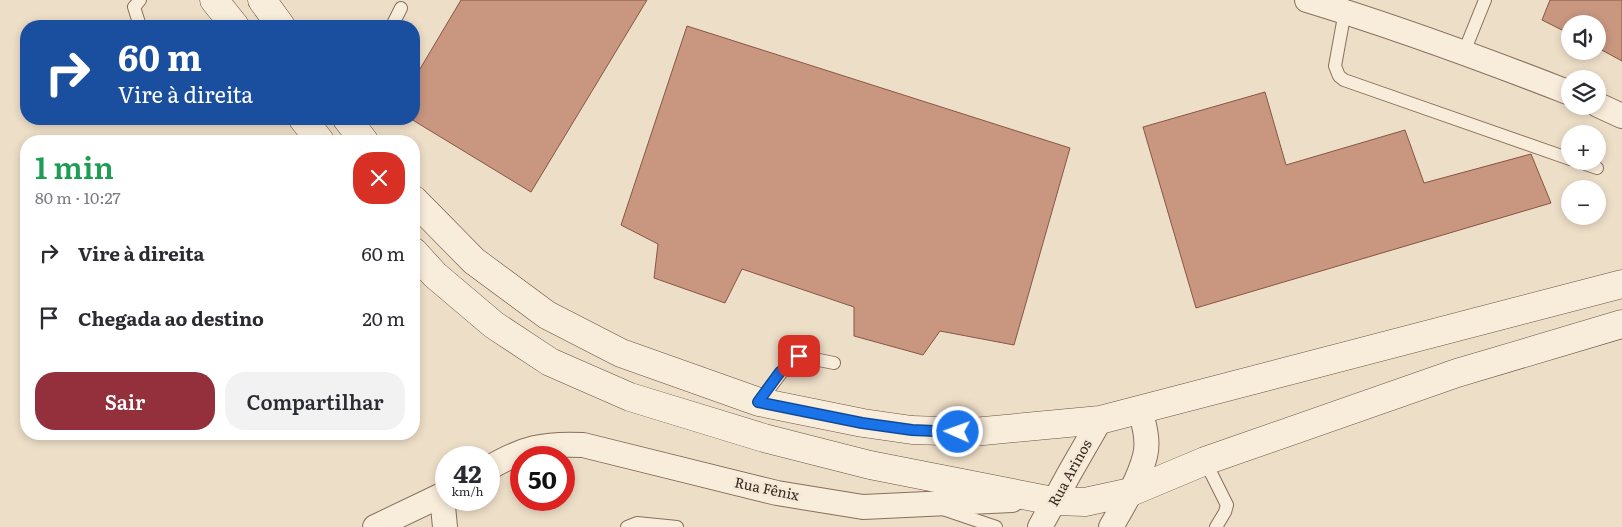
<!DOCTYPE html>
<html lang="pt">
<head>
<meta charset="utf-8">
<style>
  body { margin:0; font-family:Literata,serif; background:#f2f2f3; color:#2b2b33; height:100vh; display:flex; flex-direction:column; font-size:19px; white-space:nowrap }
  * { box-sizing:border-box; margin:0 }
  p { font-size:16px; color:#7c7c81 }
  .icon { flex:none; width:28px; height:28px; fill:none; stroke:currentColor; stroke-width:2; stroke-linecap:round; stroke-linejoin:round }
  .map { position:relative; flex:1; overflow:hidden }
  .panel { position:absolute; left:20px; top:135px; width:400px; height:305px; display:flex; flex-direction:column; background:#fff; border-radius:20px; box-shadow:0 2px 8px #0003 }
  .panel>* { flex:none }
  .banner { position:absolute; left:20px; top:20px; width:400px; height:105px; border-radius:20px; box-shadow:0 2px 8px #0003; background:#1a4fa0; color:#fff; overflow:hidden }
  .fabs { position:absolute; left:1561px; top:15px; display:grid; gap:10px }
  .fabs a { display:grid; place-items:center; width:45px; height:45px; border-radius:50%; background:#fff; box-shadow:0 2px 8px #0003; font-size:25px }
  .speed { position:absolute; left:435px; top:446px; display:flex; gap:10px; font-size:25px; font-weight:700; text-align:center }
  .speed>* { display:grid; place-content:center; width:65px; height:65px; border-radius:50%; background:#fff; box-shadow:0 2px 8px #0003; line-height:1 }
  .speed small { font-size:12px; font-weight:400 }
  .speed .limit { border:8px solid #d22; background:#fff; color:#111 }
  .pin { position:absolute; display:grid; place-items:center; width:42px; height:42px; color:#fff; margin:-21px; border-radius:10px; box-shadow:0 2px 8px #0006 }
  .me { position:absolute; width:55px; margin:-28px; rotate:272deg; stroke-linejoin:round; filter:drop-shadow(0 0 4px #0008) }
  .turn { display:flex; align-items:center; gap:18px; height:105px; padding:0 15px; font-size:22px }
  .turn .icon { width:65px; height:65px; stroke-width:2.5 }
  .turn b { display:block; font-size:35px; line-height:42px }
  .round { display:grid; place-items:center; flex:none; width:52px; height:52px; border-radius:20px; background:#f2f2f3 }
  .head { display:flex; align-items:center; justify-content:space-between; height:85px; padding:0 15px }
  h1 { font-size:30px; font-weight:600; line-height:38px; color:#1e9e55 }
  .button { display:flex; gap:10px; margin-top:auto; padding:10px 15px }
  .button a { flex:1; height:58px; border-radius:20px; background:#94303b; color:#fff; font-size:20px; font-weight:600; line-height:58px; text-align:center }
  .button a+a { background:#f2f2f3; color:#2b2b33 }
  ul { padding:0; list-style:none }
  li { display:flex; align-items:center; gap:15px; height:65px; padding:0 15px }
  li div { flex:1 }
  li b { display:block; font-size:19px }
  li em { font-style:normal }
  .map>svg:first-child { display:block }
  .building { fill:#c9967f; stroke:#865744 }
  .lines { fill:none; stroke-linecap:round; stroke-linejoin:round }
  .lane-casing { stroke:#886f5d; stroke-width:14 }
  .street-casing { stroke:#886f5d; stroke-width:26 }
  .secondary-casing { stroke:#6a5140; stroke-width:29 }
  .lane { stroke:#f8ecda; stroke-width:12 }
  .street { stroke:#f8ecda; stroke-width:24 }
  .secondary { stroke:#f8ecda; stroke-width:28 }
  .route-casing { stroke:#114b97; stroke-width:12 }
  .route { stroke:#1a73e8; stroke-width:9 }
  .labels { text-anchor:middle; stroke-width:5; stroke-linejoin:round; paint-order:stroke }
  .street-label { font-size:14px; fill:#392920; stroke:#f4e9d7 }
</style>
</head>
<body>
<div class="map">
<svg width="1622" height="527" viewBox="0 0 1622 527">
  <rect width="100%" height="100%" fill="#eddec7"/>
  <g class="building">
    <polygon points="461,0 647,0 531,192 411,119 414,119 414,111 419,102 414,99 414,79"/>
    <polygon points="1550,0 1622,0 1622,61 1598,48 1598,24 1570,24 1570,34 1542,20"/>
    <polygon points="687,26 1070,148 1014,345 940,331 923,355 854,336 854,307 742,269 725,303 654,278 658,244 621,225"/>
    <polygon points="1265,92 1286,165 1405,130 1424,183 1531,154 1551,203 1196,308 1143,127"/>
  </g>
  <g class="lines">
    <defs>
      <g id="lane">
        <polyline points="1345,11 1335,66 1339,76 1344,80 1570,159"/>
        <polyline points="140,26 134,7 140,0"/>
        <polyline points="392,26 401,8"/>
        <polyline points="1464,52 1485,0"/>
        <polyline points="1577,161 1597,168"/>
        <polyline points="759,402 781,373 799,356 834,363"/>
        <polyline points="1205,461 1227,505 1225,512 1216,527"/>
        <polyline points="943,509 996,527"/>
        <polyline points="627,527 637,523 677,527"/>
      </g>
      <g id="street">
        <path d="M1307,0C1396,27 1483,59 1570,93"/>
        <polyline points="1598,105 1622,116"/>
        <path d="M489,468C523,448 544,443 583,445L777,493L863,507L1012,500"/>
        <polyline points="442,496 445,527"/>
        <polyline points="375,527 446,493"/>
        <polyline points="1040,527 1069,474 1100,420"/>
        <path d="M1111,527C1123,506 1139,480 1145,456C1149,441 1144,424 1140,410"/>
      </g>
      <g id="secondary">
        <polyline points="214,0 235,26"/>
        <polyline points="262,0 281,26"/>
        <polyline points="303,119 320,141"/>
        <polyline points="347,119 364,141"/>
        <polyline points="414,200 474,261 547,315 621,353 759,402 863,423 912,430 973,432 1100,420 1622,284"/>
        <polyline points="414,252 435,275 494,325 550,362 630,397 764,438 870,465 1053,501 1085,502 1131,492 1205,461 1457,373 1622,324"/>
      </g>
    </defs>
    <use href="#lane" class="lane-casing"/>
    <use href="#street" class="street-casing"/>
    <use href="#secondary" class="secondary-casing"/>
    <use href="#lane" class="lane"/>
    <use href="#street" class="street"/>
    <use href="#secondary" class="secondary"/>
  </g>
  <g class="lines">
    <defs>
      <polyline id="route" points="799,356 780,372 758,402 862,423 912,430 958,432"/>
    </defs>
    <use href="#route" class="route-casing"/>
    <use href="#route" class="route"/>
  </g>
  <g class="labels">
    <g class="street-label">
      <text transform="translate(1070 473) rotate(-61)" y="5">Rua Arinos</text>
      <text transform="translate(767 489) rotate(12)" y="5">Rua Fênix</text>
    </g>
  </g>
</svg>
<div class="fabs">
<a><svg class="icon" aria-label="sound" viewBox="0 0 24 24"><path d="M4 9h4l5-4v14l-5-4H4zM17 9q2 3 0 6"/></svg></a>
<a><svg class="icon" aria-label="layers" viewBox="0 0 24 24"><path d="M12 4l9 5-9 5-9-5zM3 14l9 5 9-5"/></svg></a>
<a>+</a>
<a>−</a>
</div>
<div class="speed"><div>42<small>km/h</small></div><div class="limit">50</div></div>
<div class="pin" style="left:799px;top:356px;background:#d93025"><svg class="icon" aria-label="arrive" viewBox="0 0 24 24"><path d="M6 21V4h12l-3 4 3 4H6"/></svg></div>
<svg class="me" style="left:958px;top:432px" viewBox="-20 -20 40 40"><circle r="17" fill="#1a73e8" stroke="#fff" stroke-width="3"/><path d="M0-11L8 9 0 5-8 9z" fill="#fff"/></svg>
<div class="banner">
<div class="turn"><svg class="icon" aria-label="right" viewBox="0 0 24 24"><path d="M7 20v-9h11M14 6l5 5-5 5"/></svg><div><b>60 m</b>Vire à direita</div></div>
</div>
<section class="panel">
<div class="head"><div><h1>1 min</h1><p>80 m · 10:27</p></div><a class="round" style="background:#d93025;color:#fff"><svg class="icon" aria-label="close" viewBox="0 0 24 24"><path d="M6 6l12 12M18 6L6 18"/></svg></a></div>
<ul>
<li><svg class="icon" aria-label="right" viewBox="0 0 24 24"><path d="M7 20v-9h11M14 6l5 5-5 5"/></svg><div><b>Vire à direita</b></div><em>60 m</em></li>
<li><svg class="icon" aria-label="arrive" viewBox="0 0 24 24"><path d="M6 21V4h12l-3 4 3 4H6"/></svg><div><b>Chegada ao destino</b></div><em>20 m</em></li>
</ul>
<div class="button"><a>Sair</a><a>Compartilhar</a></div>
</section>
</div>
</body>
</html>
